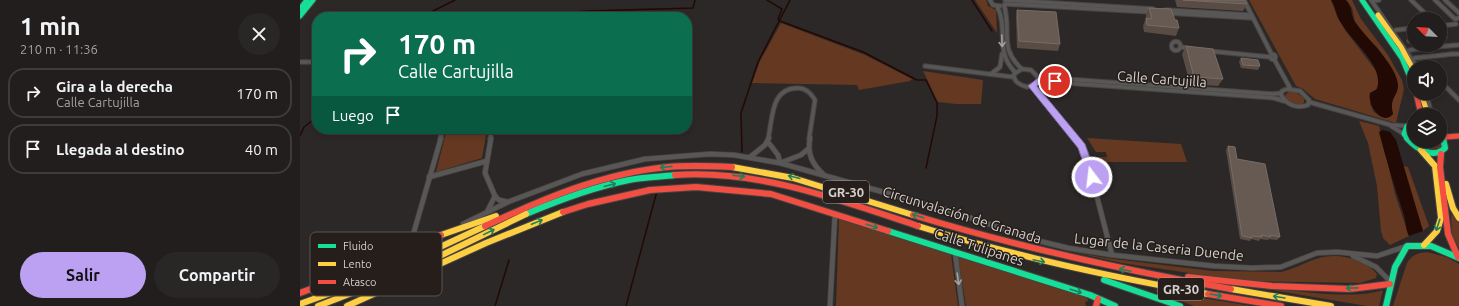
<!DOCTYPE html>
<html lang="es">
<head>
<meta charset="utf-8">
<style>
  body { margin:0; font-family:Ubuntu,sans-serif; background:#292726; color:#f1f3f6; height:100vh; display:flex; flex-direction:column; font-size:15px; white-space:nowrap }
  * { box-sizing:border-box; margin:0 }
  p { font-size:13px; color:#a2a2a4 }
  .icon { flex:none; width:22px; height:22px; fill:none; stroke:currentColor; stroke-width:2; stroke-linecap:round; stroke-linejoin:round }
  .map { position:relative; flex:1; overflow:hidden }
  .drawer { display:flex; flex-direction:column; background:#211e1d; width:300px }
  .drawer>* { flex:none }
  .top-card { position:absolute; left:12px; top:12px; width:380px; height:122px; border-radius:16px; box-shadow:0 2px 6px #0003,0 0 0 1px #3e3c3b; background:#0b6e4f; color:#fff; overflow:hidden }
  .needle { width:26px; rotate:294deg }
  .fabs { position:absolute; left:1107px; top:12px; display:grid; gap:8px }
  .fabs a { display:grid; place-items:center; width:40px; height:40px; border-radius:50%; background:#211e1d; box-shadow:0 2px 6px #0003,0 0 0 1px #3e3c3b; font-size:20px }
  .pin { position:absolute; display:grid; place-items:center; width:34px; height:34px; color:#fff; margin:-17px; border:2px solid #fff; border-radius:50%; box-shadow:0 1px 4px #0007 }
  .me { position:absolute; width:44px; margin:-22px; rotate:345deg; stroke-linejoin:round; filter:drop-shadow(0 0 3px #0008) }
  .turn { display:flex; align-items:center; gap:14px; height:84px; padding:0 20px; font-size:18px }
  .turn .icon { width:52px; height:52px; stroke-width:2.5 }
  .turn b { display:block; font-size:28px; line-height:34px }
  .then { display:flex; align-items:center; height:38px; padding:0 20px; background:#0003; gap:8px; font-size:15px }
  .round { display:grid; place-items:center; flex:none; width:42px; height:42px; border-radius:21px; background:#292726 }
  .summary { display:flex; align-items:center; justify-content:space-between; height:68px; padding:0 20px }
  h1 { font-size:24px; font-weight:600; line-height:30px }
  .cta { display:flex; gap:8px; margin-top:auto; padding:8px 20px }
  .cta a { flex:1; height:46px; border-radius:24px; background:#bca0f2; color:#111; font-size:16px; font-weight:600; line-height:46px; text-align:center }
  .cta a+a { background:#292726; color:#f1f3f6 }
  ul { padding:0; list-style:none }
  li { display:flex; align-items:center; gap:12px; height:50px; margin:0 8px 6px; padding:0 12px; border:2px solid #3e3c3b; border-radius:16px }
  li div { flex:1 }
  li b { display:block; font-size:15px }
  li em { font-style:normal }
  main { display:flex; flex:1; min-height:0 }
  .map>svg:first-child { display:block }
  .green { fill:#643821 }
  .water { fill:#220904 }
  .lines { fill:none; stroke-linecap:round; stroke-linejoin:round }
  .stream { stroke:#220904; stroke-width:1.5 }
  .street-far1-casing { stroke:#464443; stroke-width:5.5 }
  .street-casing { stroke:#464443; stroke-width:6 }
  .fast-far1-casing { stroke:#464443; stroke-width:7 }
  .fast-casing { stroke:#464443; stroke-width:8 }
  .slow-far1-casing { stroke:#464443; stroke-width:7 }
  .slow-casing { stroke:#464443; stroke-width:8 }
  .jam-far1-casing { stroke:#464443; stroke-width:7 }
  .jam-casing { stroke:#464443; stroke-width:8 }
  .street-far1 { stroke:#585756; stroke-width:3.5 }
  .street { stroke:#585756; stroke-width:4.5 }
  .fast-far1 { stroke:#16e098; stroke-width:5 }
  .fast { stroke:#16e098; stroke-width:6 }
  .slow-far1 { stroke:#ffcf43; stroke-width:5 }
  .slow { stroke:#ffcf43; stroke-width:6 }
  .jam-far1 { stroke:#f24e42; stroke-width:5 }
  .jam { stroke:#f24e42; stroke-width:6 }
  .wall { fill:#584c44 }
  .building { fill:#665a53; stroke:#786d66 }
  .oneway { stroke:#a4a09e }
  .oneway2 { stroke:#1e7f59 }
  .route { fill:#bca0f2; stroke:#7a689d }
  .labels { text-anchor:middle; stroke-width:3; stroke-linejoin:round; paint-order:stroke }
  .shield { fill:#251e1a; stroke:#a19b98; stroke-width:1 }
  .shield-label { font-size:13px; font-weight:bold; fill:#d6d1ce }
  .street-label { font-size:14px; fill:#d6d1ce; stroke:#251e1a }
  .key { fill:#251e1a; stroke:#5a5450; stroke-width:1 }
  .key-label { font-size:11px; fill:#d6d1ce }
</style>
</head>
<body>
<main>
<section class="drawer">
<div class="summary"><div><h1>1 min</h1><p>210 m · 11:36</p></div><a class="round"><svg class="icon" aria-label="close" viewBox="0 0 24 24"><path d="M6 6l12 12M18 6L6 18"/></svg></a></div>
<ul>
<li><svg class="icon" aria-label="right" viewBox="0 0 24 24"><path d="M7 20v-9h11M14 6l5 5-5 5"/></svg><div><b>Gira a la derecha</b><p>Calle Cartujilla</p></div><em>170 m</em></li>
<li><svg class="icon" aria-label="arrive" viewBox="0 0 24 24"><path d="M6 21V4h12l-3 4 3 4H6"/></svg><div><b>Llegada al destino</b></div><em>40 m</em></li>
</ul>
<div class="cta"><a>Salir</a><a>Compartir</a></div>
</section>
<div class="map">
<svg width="1159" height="306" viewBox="0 0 1159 306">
  <rect width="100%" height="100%" fill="#2c2827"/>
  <g class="green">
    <polygon points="675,0 686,0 688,6 696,10 697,33"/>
    <polygon points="949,0 1031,0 1037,16 1045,30 1077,72 1079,83 1070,104 1074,112 1080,116 1093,114 1091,105 1098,85 1091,68 1077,47 1067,38 1055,22 1052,8 1046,0 1052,0 1061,19 1088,55 1102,80 1104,89 1096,123 1015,99 1003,89 996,86"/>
    <polygon points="481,23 565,55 612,79 610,81 559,90 557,85 452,83 460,61"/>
    <polygon points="623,71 683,80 681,104 656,104 638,102"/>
    <path d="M988,92H995L1004,98V103C997,107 988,103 985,96Z"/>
    <polygon points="1059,121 1079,126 1095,194 1109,236 1090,245 1083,238 1081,231 1077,186 1068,143"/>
    <polygon points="147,129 187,129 182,158 136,172"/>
    <path d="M1114,129V141H1140V137L1143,142L1142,148C1131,154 1114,146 1110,135Z"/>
    <polygon points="787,138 881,144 887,162 798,162 797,157 807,157 806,152 796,152"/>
    <polygon points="1103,166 1108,167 1129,226 1123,231"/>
    <polygon points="1151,214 1159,222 1159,248 1152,236"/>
    <polygon points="539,219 651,254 658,306 536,306"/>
    <path d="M763,250L806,258L912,271L981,272C994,269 1004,263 1016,259C1036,252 1063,258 1077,274L1076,278L1060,283L943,281L822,263Z"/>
    <path d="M1127,252L1146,257L1159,264V306H1093L1107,263C1112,255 1117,253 1127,252Z"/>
    <polygon points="658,257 787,297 788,301 785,302 786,306 666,306"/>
    <path d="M963,286C993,291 1056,300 1083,290L1079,306H1067L959,288Z"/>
    <polygon points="853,290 951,306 894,306"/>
  </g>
  <g class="water">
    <path d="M1031,0H1046C1053,7 1050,15 1055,22C1066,38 1097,65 1098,85C1098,97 1089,97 1093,114C1083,127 1067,105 1070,93L1077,89C1085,66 1052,42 1041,23C1036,16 1036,7 1031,0Z"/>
    <path d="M1083,130L1090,132L1096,140L1123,231L1109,236C1105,228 1106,220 1103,212C1094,186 1086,159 1079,132Z"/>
  </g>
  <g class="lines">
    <g class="stream">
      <polyline points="467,0 482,9 478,19 480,21 563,52 617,80 626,80 637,103 637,116 626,168"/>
      <polyline points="672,0 692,31"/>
      <polyline points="121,17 155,0"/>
      <polyline points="206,17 288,11 393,8 395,0"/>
      <polyline points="0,136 4,127 17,117"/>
      <polyline points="442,152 441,113 458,62 490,0"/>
      <polyline points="195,306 209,260"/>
      <polyline points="326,306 357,191"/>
    </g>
    <defs>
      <g id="street-far1">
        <polyline points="690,0 693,5 700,6"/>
        <polyline points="705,0 853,9"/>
        <polyline points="944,0 972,55"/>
        <polyline points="1071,0 1117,67"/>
        <polyline points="1111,0 1131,19"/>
        <polyline points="1135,0 1155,19 1159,18"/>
        <polyline points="1145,0 1159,13"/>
        <polyline points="1072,1 1079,0"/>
        <polyline points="705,4 851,12"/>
        <path d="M704,5C712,31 698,48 722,69"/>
        <path d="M697,6C709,30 694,51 715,72"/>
        <polyline points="866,10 951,15"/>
        <polyline points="867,13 953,18"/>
        <polyline points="1140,26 1156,24"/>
        <polyline points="1096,30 1114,28"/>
        <polyline points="1140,38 1145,37"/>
        <polyline points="1109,41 1114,40"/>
        <circle cx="876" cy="46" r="4.5"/>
        <polyline points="1146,46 1158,45"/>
        <polyline points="882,47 890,49"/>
        <polyline points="1137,47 1145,46"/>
        <polyline points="1128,48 1136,47"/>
        <polyline points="1118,49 1127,48"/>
        <polyline points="1110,50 1117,49"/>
        <polyline points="909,51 970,57"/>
        <polyline points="1153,54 1159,54"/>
        <circle cx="973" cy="57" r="2.5"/>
        <polyline points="1144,55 1152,54"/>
        <polyline points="1135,56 1143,55"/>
        <polyline points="1125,57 1133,56"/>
        <polyline points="1115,58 1124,57"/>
        <polyline points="974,59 990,88"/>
        <polyline points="0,62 17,62"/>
        <polyline points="625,66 713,77"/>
        <path d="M722,69L731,70L738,77L737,83L727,87C720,85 713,82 714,74Z"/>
        <polyline points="691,74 700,67 702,54"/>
        <polyline points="738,77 973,94 981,93"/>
        <polyline points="738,81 974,98 984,101"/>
        <polyline points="1140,81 1159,100"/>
        <polyline points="732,86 775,139"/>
        <path d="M987,89L1000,91L1009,100L1008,105C997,109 987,105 981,95L982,91Z"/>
        <polyline points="1126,93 1132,115"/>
        <polyline points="1009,102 1091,125 1107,126"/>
        <polyline points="1091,126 1104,134"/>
        <polyline points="140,139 143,129"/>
        <polyline points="190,139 192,129"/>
        <path d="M468,139C473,119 470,88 498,88C506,88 511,93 515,100L509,139"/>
      </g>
      <g id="street">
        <polyline points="191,138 185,173 195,196 199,200 208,202"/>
        <path d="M510,138C507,154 512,164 524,175"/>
        <polyline points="774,138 786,154 812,255"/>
        <polyline points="468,142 478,155 480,163 501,155 508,149"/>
        <polyline points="450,157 465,145 469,138"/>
        <polyline points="129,177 187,161"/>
        <polyline points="187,212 195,196"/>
        <polyline points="163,224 208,202 282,174 345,159 410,154 434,155 480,163 647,210 739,241 768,248 812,255 914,266 952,268 981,267 1017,253 1037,252 1077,256 1107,246"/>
        <polyline points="109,249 141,138"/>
        <polyline points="655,252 662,306"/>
        <polyline points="1053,256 1076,267 1091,282"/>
        <polyline points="530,306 535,214"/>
      </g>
      <g id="fast-far1">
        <polyline points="1062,0 1102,58 1114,87"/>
        <polyline points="0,9 7,0"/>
        <polyline points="0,16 13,0"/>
        <polyline points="1140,133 1144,139"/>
        <polyline points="1108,139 1104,134 1107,126 1114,123"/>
      </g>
      <g id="fast">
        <path d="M1107,138C1116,148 1133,160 1145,148L1143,138"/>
        <path d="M226,214C259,200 293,187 329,180C344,177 360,177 375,175"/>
        <polyline points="588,231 790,295 815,306"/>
        <polyline points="804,280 880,306"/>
        <polyline points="1086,306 1095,267 1107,246 1131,246 1159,258"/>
      </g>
      <g id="slow-far1">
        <polyline points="1078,15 1101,47 1114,71"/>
        <polyline points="1121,93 1128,115"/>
      </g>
      <g id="slow">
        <polyline points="1121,150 1135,166 1141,218 1137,231 1124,245"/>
        <polyline points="432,167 493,178 613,215"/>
        <polyline points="1146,184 1153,208 1159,218"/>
        <path d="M618,226C713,256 810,277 908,294"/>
        <polyline points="141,235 196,216"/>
        <polyline points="931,289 1031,306"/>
        <polyline points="0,304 78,276 185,226"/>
        <polyline points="18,306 109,271 226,214"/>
        <polyline points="47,306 186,243 263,212"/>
      </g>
      <g id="jam-far1">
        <polyline points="1116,93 1121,115"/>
        <polyline points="1145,137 1159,136"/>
      </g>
      <g id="jam">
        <polyline points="1141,154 1140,167 1148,234 1158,257"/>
        <path d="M375,175C458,169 540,200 618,226"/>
        <polyline points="263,212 288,204 350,190 396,187 471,194 588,231"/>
        <path d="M613,215C718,247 823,270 931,289"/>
        <path d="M185,226C243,199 303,173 368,167C389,165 411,166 432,167"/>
        <polyline points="888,277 972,286 1050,289 1090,284"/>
        <polyline points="0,293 46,276 141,235"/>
        <polyline points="908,294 981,306"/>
        <polyline points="796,306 798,299"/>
      </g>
    </defs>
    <use href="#street-far1" class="street-far1-casing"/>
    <use href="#street" class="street-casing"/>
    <use href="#fast-far1" class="fast-far1-casing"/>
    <use href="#fast" class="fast-casing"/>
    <use href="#slow-far1" class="slow-far1-casing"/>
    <use href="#slow" class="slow-casing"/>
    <use href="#jam-far1" class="jam-far1-casing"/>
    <use href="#jam" class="jam-casing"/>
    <use href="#street-far1" class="street-far1"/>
    <use href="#street" class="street"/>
    <use href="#fast-far1" class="fast-far1"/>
    <use href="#fast" class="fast"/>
    <use href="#slow-far1" class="slow-far1"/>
    <use href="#slow" class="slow"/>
    <use href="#jam-far1" class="jam-far1"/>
    <use href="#jam" class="jam"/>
  </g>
  <g class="wall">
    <polygon points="875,0 945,0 947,4 943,11 877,7"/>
    <polygon points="849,8 875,20 879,28 876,36 844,32 843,26 846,18 846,15"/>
    <polygon points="717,10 760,44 758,51 717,48 716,17"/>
    <polygon points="886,46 923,79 918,86 890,84 882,54"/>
    <polygon points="941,58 960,66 958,70 941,68 939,62"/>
    <polygon points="928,146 937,159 980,237 977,240 969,239 968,240 960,239 959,241 951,239 950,241 940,239 926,150"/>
  </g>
  <g class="building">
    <polygon points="883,0 945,0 947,4"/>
    <polygon points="849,8 871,9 875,20 877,20 879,28 847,25 846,18 852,19"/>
    <polygon points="717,10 756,12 760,44 719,41"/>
    <polygon points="886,46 913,49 923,79 894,77"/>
    <polygon points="941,58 958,60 960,66 943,65"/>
    <polygon points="928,146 935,147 937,159 965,164 980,237 970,235 971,237 961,235 962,237 952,236 952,238 942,236"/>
  </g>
  <defs><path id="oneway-shaft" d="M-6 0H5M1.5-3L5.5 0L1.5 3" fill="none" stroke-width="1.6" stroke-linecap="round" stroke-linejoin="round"/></defs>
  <g class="oneway">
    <use href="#oneway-shaft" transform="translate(702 41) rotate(88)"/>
    <use href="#oneway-shaft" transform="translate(658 279) rotate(82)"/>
  </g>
  <g class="oneway2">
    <use href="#oneway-shaft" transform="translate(366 167) rotate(174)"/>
    <use href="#oneway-shaft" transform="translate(439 176) rotate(7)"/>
    <use href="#oneway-shaft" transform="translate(494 177) rotate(-166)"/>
    <use href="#oneway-shaft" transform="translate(310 185) rotate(-14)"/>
    <use href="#oneway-shaft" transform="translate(618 216) rotate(-162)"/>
    <use href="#oneway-shaft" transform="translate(237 222) rotate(-22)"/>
    <use href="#oneway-shaft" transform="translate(1138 225) rotate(108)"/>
    <use href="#oneway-shaft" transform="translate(572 226) rotate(18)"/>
    <use href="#oneway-shaft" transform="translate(189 232) rotate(-26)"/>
    <use href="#oneway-shaft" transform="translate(739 261) rotate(12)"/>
    <use href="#oneway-shaft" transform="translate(825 270) rotate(-168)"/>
    <use href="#oneway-shaft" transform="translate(1052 288) rotate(179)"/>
    <use href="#oneway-shaft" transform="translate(776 291) rotate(18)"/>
    <use href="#oneway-shaft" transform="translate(916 295) rotate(10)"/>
    <use href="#oneway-shaft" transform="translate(979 297) rotate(-171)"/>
  </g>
  <polygon class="route" points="738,78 755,78 759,81 755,84 740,84 737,86 785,144 797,177 795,179 789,179 778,148 728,86"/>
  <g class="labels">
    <g class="shield">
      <rect x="523" y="181" width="46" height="22" rx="3"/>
      <rect x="858" y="278" width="46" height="22" rx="3"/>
    </g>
    <g class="shield-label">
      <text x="546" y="197">GR-30</text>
      <text x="881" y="294">GR-30</text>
    </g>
    <g class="street-label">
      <text transform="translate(862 79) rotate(4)" y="5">Calle Cartujilla</text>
      <text transform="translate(662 215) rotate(17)" y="5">Circunvalación de Granada</text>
      <text transform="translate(679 247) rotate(18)" y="5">Calle Tulipanes</text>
      <text transform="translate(859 247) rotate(6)" y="5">Lugar de la Caseria Duende</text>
    </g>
  </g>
  <rect x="10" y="232" width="132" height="64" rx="6" class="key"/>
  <rect x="18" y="244" width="18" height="4" fill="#16e098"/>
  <rect x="18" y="262" width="18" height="4" fill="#ffcf43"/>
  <rect x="18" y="280" width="18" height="4" fill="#f24e42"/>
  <g class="key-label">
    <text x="43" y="250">Fluido</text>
    <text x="43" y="268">Lento</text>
    <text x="43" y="286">Atasco</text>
  </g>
</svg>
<div class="fabs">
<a><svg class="needle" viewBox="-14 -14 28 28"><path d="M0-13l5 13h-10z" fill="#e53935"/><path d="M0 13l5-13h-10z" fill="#a2a2a4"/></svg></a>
<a><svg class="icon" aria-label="sound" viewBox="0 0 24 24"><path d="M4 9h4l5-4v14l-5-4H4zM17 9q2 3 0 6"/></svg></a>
<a><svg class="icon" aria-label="layers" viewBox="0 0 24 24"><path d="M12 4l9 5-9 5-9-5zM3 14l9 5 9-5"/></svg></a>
</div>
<div class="pin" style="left:755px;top:81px;background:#d93025"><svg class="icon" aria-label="arrive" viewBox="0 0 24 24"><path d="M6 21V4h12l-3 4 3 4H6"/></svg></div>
<svg class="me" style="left:792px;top:177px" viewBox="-20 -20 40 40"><circle r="17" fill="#bca0f2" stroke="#fff" stroke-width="3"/><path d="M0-11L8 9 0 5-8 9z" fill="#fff"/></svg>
<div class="top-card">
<div class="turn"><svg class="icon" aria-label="right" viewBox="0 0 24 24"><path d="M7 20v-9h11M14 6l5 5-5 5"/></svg><div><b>170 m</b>Calle Cartujilla</div></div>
<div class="then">Luego<svg class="icon" aria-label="arrive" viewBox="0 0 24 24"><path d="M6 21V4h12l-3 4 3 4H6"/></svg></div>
</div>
</div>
</main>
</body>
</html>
